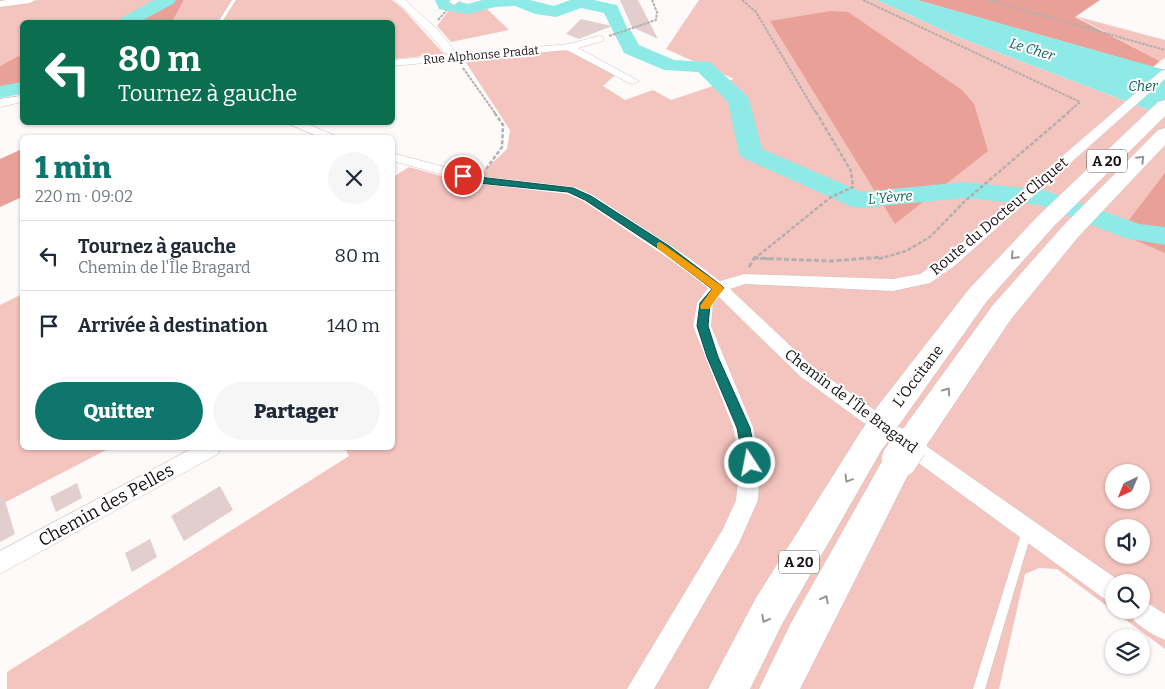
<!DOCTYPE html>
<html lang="fr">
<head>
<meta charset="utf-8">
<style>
  body { margin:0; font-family:Bitter,serif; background:#f6f6f7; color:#1f2937; height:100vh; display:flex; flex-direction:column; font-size:19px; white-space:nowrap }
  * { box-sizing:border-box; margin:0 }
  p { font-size:16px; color:#747a83 }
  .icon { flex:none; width:28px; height:28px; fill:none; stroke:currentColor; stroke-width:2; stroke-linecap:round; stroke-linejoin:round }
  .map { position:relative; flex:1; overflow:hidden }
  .drawer { position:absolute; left:20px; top:135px; width:375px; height:315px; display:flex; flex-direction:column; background:#fff; border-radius:8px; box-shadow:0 1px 4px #0004 }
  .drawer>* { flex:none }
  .top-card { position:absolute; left:20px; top:20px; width:375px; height:105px; border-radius:8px; box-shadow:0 1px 4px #0004; background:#0b6e4f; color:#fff; overflow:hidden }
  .needle { width:32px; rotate:224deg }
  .fabs { position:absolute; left:1105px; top:464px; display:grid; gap:10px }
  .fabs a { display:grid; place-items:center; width:45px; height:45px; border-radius:50%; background:#fff; box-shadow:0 1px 4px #0004; font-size:25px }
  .pin { position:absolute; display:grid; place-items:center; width:42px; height:42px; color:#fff; margin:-21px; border:2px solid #fff; border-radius:50%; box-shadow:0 1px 5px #0007 }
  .me { position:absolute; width:55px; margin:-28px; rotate:349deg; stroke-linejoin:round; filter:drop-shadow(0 0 4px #0008) }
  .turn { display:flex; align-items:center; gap:18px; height:105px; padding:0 15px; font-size:22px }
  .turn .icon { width:65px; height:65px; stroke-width:2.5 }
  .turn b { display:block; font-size:35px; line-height:42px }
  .round { display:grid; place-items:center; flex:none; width:52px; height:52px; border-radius:26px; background:#f6f6f7 }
  .head { display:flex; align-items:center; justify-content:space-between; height:85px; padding:0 15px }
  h1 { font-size:30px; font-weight:800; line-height:38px; color:#0f766e }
  .cta { display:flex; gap:10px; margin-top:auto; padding:10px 15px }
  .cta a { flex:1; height:58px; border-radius:30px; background:#0f766e; color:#fff; font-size:20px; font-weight:800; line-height:58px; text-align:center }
  .cta a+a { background:#f6f6f7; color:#1f2937 }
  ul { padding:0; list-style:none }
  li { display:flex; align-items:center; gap:15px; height:70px; padding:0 15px; border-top:1px solid #e0e1e3 }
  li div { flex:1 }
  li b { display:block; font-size:19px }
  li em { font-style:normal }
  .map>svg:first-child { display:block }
  .green { fill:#f4c4be; fill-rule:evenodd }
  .forest { fill:#e9a097 }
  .water { fill:#8eeae7 }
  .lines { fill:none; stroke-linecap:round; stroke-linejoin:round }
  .river { fill:#8eeae7; fill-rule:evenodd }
  .building { fill:#e2cfcd }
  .lane-casing { stroke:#d2c0be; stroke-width:1 }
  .street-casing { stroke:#d2c0be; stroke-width:1 }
  .highway-casing { stroke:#d2c0be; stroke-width:1 }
  .path-far2 { stroke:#b3afae; stroke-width:2; stroke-dasharray:3 1; stroke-linecap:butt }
  .path-far1 { stroke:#b3afae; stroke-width:2.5; stroke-dasharray:4 2; stroke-linecap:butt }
  .path { stroke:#b3afae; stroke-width:3; stroke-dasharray:5 2.5; stroke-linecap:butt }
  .lane { fill:#fff; fill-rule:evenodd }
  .street { fill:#fff; fill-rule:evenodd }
  .highway { fill:#fff; fill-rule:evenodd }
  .highway-bridge-far1-casing { stroke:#d2c0be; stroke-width:29; stroke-linecap:butt }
  .highway-bridge-casing { stroke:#d2c0be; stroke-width:37; stroke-linecap:butt }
  .highway-bridge-far1 { stroke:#fff; stroke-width:28 }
  .highway-bridge { stroke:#fff; stroke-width:36 }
  .oneway { stroke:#989594 }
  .route { fill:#0f766e; stroke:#0a4d48 }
  .slow { fill:#f59e0b }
  .labels { text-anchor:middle; stroke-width:4; stroke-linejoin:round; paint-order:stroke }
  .far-street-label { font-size:12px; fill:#191312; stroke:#fff }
  .far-water-label { font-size:14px; font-style:italic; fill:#11605f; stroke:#fff }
  .shield { fill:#fff; stroke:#5e5a59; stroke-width:1 }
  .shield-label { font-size:14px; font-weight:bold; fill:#191312 }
  .street-label { font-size:15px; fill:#191312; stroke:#fff }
  .near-street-label { font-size:18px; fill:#191312; stroke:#fff }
</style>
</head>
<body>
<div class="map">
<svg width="1165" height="689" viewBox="0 0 1165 689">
  <rect width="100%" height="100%" fill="#fefaf9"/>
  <g class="green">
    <polygon points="38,0 158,0 115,22 22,22 22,57 18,56 0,66 0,6"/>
    <polygon points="184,0 392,0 403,9 444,54 393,59 392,22 172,22"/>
    <path d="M699,0H877L958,37L1165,116V649L1057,569L1039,568L1025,574L999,689H7V672L349,456L345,448H392L393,177L409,167L470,184L507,149L510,130L463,58L561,50L582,54L616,74L603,86L625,100L653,90L671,100L734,79L666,49ZM1114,472H1141V500H1114ZM1114,528H1141V555H1114ZM1114,582H1141V610H1114Z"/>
    <polygon points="487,9 509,30 451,42 437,26 449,10 462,13"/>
    <polygon points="1075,16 1165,40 1165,58 1160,61"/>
    <polygon points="22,294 22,448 110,448 0,505 0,305"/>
  </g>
  <g class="forest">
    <polygon points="172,0 184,0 172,22 133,22"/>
    <polygon points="917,0 1100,0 1075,17 1160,61 1153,67"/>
    <polygon points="831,11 848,12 962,90 974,104 988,151 895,224 770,21"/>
    <polygon points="18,56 22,57 22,84 0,95 0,66"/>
    <polygon points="22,149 22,197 0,207 0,159"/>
    <polygon points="1165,173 1165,253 1119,233"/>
  </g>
  <polygon class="water" points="877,0 917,0 1165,70 1165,116 958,37"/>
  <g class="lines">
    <g class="river">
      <polygon points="154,0 176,0 173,4 139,22 118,22 121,18"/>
      <polygon points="435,0 453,0 468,4 482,0 530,0 554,6 570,0 594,0 617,5 628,30 631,31 639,45 674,60 710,62 746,95 749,100 762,149 862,192 964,182 1044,190 1139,224 1165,227 1165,245 1125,238 1040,205 964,198 859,208 850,206 743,158 739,153 728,102 698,72 664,70 624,53 604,13 581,8 556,17 535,14 515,6 495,7 468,14 439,9"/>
      <polygon points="22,82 22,94 0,98 0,86"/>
    </g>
  </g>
  <g class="building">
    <polygon points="620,0 638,0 658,39 632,27"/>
    <polygon points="581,19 612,26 579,39 566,34"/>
    <polygon points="77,483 82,498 56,512 50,497"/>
    <polygon points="220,486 233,510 184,541 171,516"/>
    <polygon points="4,497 15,534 0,542 0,498"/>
    <polygon points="150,539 157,557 132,572 125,553"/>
  </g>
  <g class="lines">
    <defs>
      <g id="lane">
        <polygon points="232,0 236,0 222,22 218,22"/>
        <polygon points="1027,526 1031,527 1032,531 985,689 973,689 1022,531 1023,527"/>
      </g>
      <g id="street">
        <polygon points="9,0 35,0 30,3 0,7 0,1"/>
        <polygon points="395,0 405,0 435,27 458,54 569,44 599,36 603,37 603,41 578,48 639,81 633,84 629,83 567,50 392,66 392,60 447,55 427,31"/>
        <polygon points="451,0 461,0 454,5 449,2"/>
        <polygon points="1165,70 1165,79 953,267 930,283 893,291 745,284 730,289 813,367 1121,582 1114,582 1114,604 1106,600 801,377 719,297 713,304 711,326 753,427 760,463 758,500 739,543 654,689 627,689 723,529 736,500 740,463 733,427 693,326 697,303 708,288 675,263 583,201 567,194 479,184 392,161 392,153 479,176 575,187 593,195 685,255 720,281 744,274 893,279 920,274 943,259 1161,71"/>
        <polygon points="22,96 22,102 0,107 0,99"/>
        <polygon points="284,122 303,122 341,138 322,138"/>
        <polygon points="193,448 221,448 218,454 0,574 0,551"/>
        <path d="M1141,599L1165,614V640C1151,634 1133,624 1127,610H1141Z"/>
      </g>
      <g id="highway">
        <polygon points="1165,100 1165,116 1055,225 987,301 899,425 888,429 877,425 873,416 877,407 969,289 1039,215 1158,102"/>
        <polygon points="1165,128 1165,145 1079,236 1011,319 930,440 919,444 908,440 904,431 908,422 993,305 1063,226 1158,130"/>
        <polygon points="874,424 885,428 889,437 782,624 750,689 708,689 756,598 863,428"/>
        <polygon points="900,445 911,449 916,459 800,689 759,689 791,623 889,449"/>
      </g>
    </defs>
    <use href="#lane" class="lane-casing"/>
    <use href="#street" class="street-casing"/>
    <use href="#highway" class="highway-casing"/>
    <g class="path-far2">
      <polyline points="742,0 756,12 816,113"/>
      <polyline points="863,0 1080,102 1067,113"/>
      <polyline points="988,0 1165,50"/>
      <polyline points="438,20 447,10"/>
      <polyline points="609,36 656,20 657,12 652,0"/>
      <polyline points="463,68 495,113"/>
    </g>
    <g class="path-far1">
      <polyline points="486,169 502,147 503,125 494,112"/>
      <polyline points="754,258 769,259"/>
      <polyline points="754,259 831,197 853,187 851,171 816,112"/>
      <polyline points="879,259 906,251 930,237 965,201 1069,112"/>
    </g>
    <g class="path">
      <polyline points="754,258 830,261 883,257"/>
      <polyline points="749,267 755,257"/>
    </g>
    <use href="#lane" class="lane"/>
    <use href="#street" class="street"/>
    <use href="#highway" class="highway"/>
    <defs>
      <g id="highway-bridge-far1">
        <polyline points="874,437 888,416"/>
        <polyline points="908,447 919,431"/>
      </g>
      <polyline id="highway-bridge" points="900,459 909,445"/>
    </defs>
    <use href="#highway-bridge-far1" class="highway-bridge-far1-casing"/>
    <use href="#highway-bridge" class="highway-bridge-casing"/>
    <use href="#highway-bridge-far1" class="highway-bridge-far1"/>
    <use href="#highway-bridge" class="highway-bridge"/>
  </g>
  <defs><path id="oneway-chevron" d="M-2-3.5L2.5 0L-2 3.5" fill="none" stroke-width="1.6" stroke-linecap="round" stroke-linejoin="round" transform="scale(1.25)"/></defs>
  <g class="oneway">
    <use href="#oneway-chevron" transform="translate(1141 159) rotate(-46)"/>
    <use href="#oneway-chevron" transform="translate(1014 256) rotate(133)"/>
    <use href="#oneway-chevron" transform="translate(947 391) rotate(-55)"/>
    <use href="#oneway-chevron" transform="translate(848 479) rotate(121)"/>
    <use href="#oneway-chevron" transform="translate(825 599) rotate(-62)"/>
    <use href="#oneway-chevron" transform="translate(765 619) rotate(118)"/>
  </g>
  <polygon class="route" points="463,173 479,177 573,188 591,196 669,246 722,286 724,288 710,304 708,326 718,357 750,428 757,463 755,467 750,469 746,467 744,463 737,428 707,357 697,326 700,303 712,289 662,251 585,200 568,192 478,183 460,178 460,174"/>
  <polygon class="slow" points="660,242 722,286 724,288 709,309 701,309 700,306 712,289 657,248 657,243"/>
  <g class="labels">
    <g class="far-street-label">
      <text transform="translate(481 55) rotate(-5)" y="4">Rue Alphonse Pradat</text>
    </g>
    <g class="far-water-label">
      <text transform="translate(1032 49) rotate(17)" y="5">Le Cher</text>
      <text x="1143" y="91">Cher</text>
      <text transform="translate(890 197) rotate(-5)" y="5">L'Yèvre</text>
    </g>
    <g class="shield">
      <rect x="1087" y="149.5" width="40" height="23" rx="4"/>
      <rect x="779" y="550.5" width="40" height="23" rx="4"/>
    </g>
    <g class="shield-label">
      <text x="1107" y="166">A 20</text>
      <text x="799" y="567">A 20</text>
    </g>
    <g class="street-label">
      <text transform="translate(999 216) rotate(-40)" y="5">Route du Docteur Cliquet</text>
      <text transform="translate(918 376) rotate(-53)" y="5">L'Occitane</text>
      <text transform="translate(851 401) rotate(37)" y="5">Chemin de l'Île Bragard</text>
    </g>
    <g class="near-street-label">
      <text transform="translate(106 505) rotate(-29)" y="6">Chemin des Pelles</text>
    </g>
  </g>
</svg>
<div class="fabs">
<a><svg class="needle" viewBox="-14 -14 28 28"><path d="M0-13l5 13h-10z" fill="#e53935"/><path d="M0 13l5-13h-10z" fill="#747a83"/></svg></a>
<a><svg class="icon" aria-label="sound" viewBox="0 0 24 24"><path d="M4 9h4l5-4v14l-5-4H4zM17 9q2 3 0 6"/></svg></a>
<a><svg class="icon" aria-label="search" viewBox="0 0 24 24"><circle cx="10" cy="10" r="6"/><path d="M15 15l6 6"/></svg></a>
<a><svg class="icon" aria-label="layers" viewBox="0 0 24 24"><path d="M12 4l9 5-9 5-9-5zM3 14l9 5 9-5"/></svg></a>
</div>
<div class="pin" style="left:463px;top:176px;background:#d93025"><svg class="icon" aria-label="arrive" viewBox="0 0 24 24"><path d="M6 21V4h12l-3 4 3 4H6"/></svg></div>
<svg class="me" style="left:750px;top:463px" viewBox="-20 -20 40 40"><circle r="17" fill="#0f766e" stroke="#fff" stroke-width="3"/><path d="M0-11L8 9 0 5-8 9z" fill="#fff"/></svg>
<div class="top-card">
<div class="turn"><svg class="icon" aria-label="left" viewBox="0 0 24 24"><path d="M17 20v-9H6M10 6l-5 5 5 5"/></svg><div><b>80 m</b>Tournez à gauche</div></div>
</div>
<section class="drawer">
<div class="head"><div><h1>1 min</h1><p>220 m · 09:02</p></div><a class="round"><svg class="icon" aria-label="close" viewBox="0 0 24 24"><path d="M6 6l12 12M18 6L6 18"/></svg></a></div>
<ul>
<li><svg class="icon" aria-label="left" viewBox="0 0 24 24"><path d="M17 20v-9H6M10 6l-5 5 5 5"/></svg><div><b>Tournez à gauche</b><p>Chemin de l'Île Bragard</p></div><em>80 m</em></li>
<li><svg class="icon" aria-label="arrive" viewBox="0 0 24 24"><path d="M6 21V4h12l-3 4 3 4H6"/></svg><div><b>Arrivée à destination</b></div><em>140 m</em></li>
</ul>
<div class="cta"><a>Quitter</a><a>Partager</a></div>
</section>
</div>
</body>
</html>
